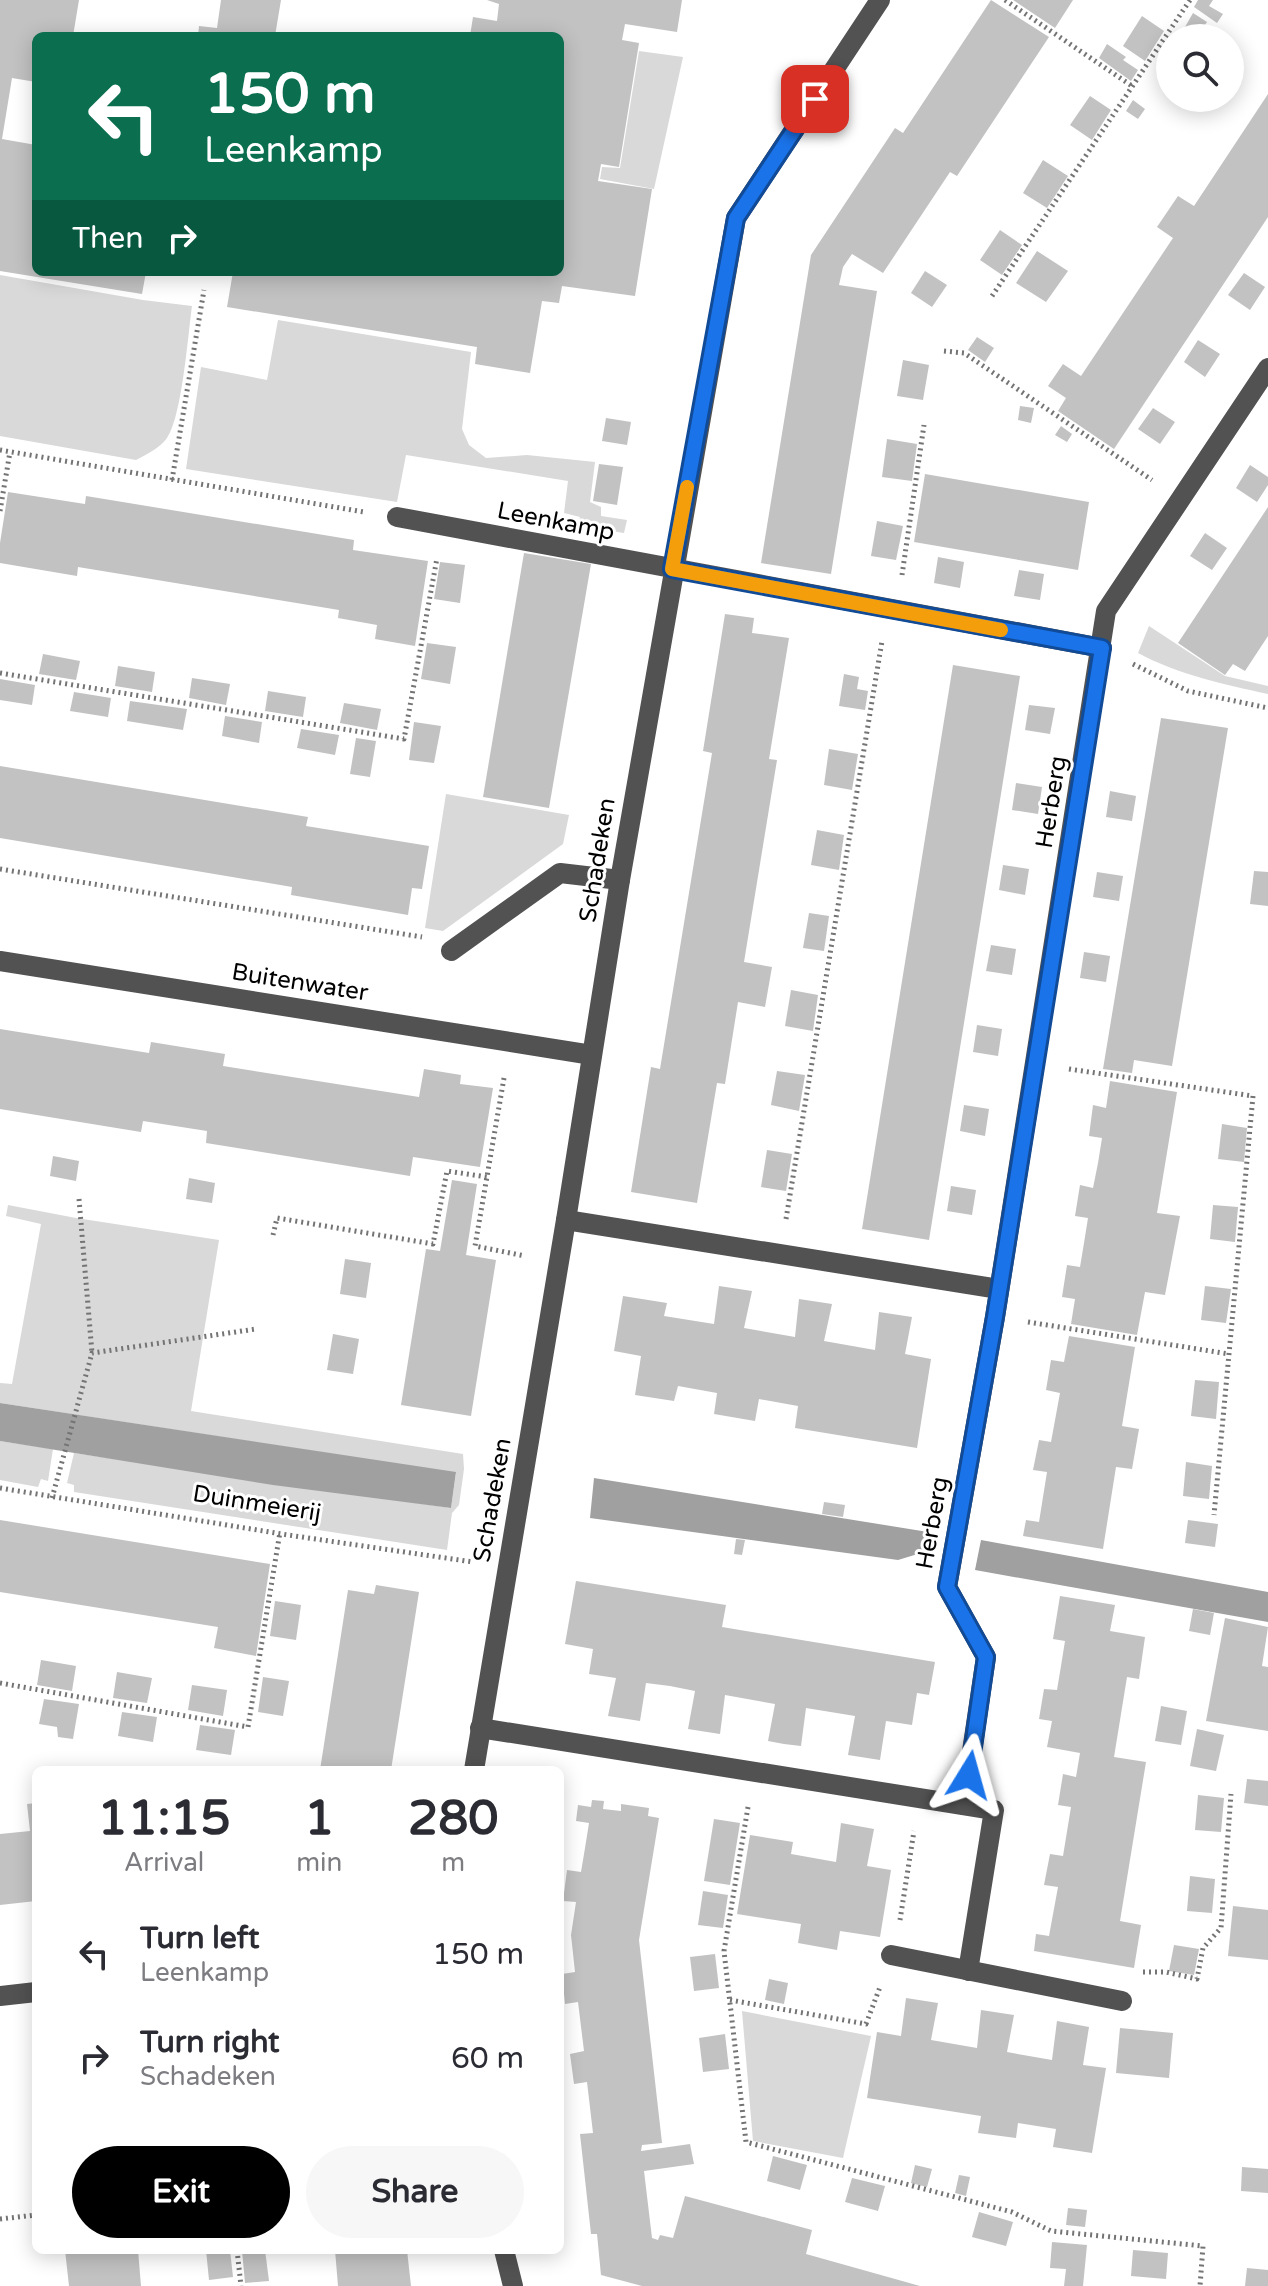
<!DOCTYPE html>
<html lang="en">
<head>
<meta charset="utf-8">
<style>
  body { margin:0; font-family:"Varela Round",sans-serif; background:#f7f7f7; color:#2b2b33; height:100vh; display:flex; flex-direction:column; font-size:30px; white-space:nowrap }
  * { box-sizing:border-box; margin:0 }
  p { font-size:26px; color:#7c7c81 }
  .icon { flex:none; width:44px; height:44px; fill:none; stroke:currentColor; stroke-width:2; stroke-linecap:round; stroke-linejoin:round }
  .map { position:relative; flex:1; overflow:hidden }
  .drawer { position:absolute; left:32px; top:1766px; width:532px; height:488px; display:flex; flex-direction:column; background:#fff; border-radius:12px; box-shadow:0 4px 20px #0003 }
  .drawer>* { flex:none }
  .hud { position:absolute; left:32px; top:32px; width:532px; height:244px; border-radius:12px; box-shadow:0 4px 20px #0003; background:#0b6e4f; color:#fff; overflow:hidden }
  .buttons { position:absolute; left:1156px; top:24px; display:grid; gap:16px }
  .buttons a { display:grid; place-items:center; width:88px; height:88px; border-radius:50%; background:#fff; box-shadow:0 4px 20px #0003; font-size:40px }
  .pin { position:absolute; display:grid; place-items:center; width:68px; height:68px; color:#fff; margin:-34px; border-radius:16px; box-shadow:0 4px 12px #0006 }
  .me { position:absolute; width:88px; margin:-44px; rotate:8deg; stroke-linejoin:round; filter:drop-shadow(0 0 6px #0008) }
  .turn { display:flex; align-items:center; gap:28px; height:168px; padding:0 40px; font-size:36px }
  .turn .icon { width:104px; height:104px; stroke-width:2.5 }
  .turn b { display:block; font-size:56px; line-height:68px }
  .then { display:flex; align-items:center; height:76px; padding:0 40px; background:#0003; gap:16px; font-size:30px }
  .eta { display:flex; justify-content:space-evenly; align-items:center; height:136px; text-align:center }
  .eta b { font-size:48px; font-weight:700; line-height:56px }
  .primary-button { display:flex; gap:16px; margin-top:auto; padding:16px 40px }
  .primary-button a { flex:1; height:92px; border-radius:48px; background:#000; color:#fff; font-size:32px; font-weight:700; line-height:92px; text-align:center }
  .primary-button a+a { background:#f7f7f7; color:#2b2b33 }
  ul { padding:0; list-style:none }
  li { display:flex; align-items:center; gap:24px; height:104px; padding:0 40px }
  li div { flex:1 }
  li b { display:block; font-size:30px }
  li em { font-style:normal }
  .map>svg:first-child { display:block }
  .green { fill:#d9d9d9 }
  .water { fill:#a0a0a0 }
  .building { fill:#c2c2c2 }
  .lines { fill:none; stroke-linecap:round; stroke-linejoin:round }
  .path { stroke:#747474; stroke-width:5; stroke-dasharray:2 4; stroke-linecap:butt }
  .minor { stroke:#525252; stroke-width:20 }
  .route-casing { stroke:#114b97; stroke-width:20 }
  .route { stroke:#1a73e8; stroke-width:14 }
  .slow { stroke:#f59e0b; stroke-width:14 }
  .labels { text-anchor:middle; stroke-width:6; stroke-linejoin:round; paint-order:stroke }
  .street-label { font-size:24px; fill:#000; stroke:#fff }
</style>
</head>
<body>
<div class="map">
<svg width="1268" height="2286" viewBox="0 0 1268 2286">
  <rect width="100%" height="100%" fill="#fff"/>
  <g class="green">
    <polygon points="639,51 683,57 654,189 600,179 602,167 620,168"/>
    <path d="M0,275L143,300L192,306C188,335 182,417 167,438C160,448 147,454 136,460L0,436Z"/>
    <polygon points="278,320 471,352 462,429 469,445 486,458 527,455 595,462 590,502 601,507 601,516 627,520 624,533 578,526 580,517 564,513 568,481 406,455 397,502 186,469 201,367 267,380"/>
    <path d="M1149,626L1225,676L1268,686V694C1223,684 1179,675 1138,653Z"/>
    <polygon points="446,794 569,815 563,844 443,931 425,928"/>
    <polygon points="8,1205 76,1218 219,1240 191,1411 463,1454 464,1469 459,1505 452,1513 447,1550 74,1492 74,1485 67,1483 74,1453 451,1508 456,1473 0,1403 0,1383 12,1384 41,1224 6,1216"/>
    <polygon points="0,1441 53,1449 48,1481 41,1479 38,1487 0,1480"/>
    <polygon points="742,2011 871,2036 843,2158 753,2141"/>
  </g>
  <g class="water">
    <polygon points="0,1403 456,1472 451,1508 273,1485 0,1441"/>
    <polygon points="594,1478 928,1532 928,1544 921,1553 898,1560 590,1518"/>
    <polygon points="981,1540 1268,1592 1268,1622 975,1570"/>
  </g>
  <g class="building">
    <polygon points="0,0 79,0 73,36 36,36 36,82 12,78 2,139 36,145 36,272 146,272 142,294 0,271"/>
    <polygon points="221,0 281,0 275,36 198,36 199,26 217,28"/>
    <polygon points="487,0 682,0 677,32 625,24 622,40 639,43 619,167 601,164 598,181 652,189 635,296 562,286 559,303 542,301 530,373 475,364 477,347 227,307 233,272 560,272 560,36 470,36 473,17 497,21 499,4"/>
    <polygon points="991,0 1049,37 957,176 950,172 883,273 852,254 843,267 839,285 877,291 831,574 761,563 811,255 895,128 903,133"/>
    <polygon points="1013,0 1073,0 1055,28"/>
    <polygon points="1198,0 1213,0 1209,6 1223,14 1217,23 1194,7"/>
    <polygon points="1193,13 1207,22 1198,35 1185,27"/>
    <polygon points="1142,16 1164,31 1145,61 1123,46"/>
    <polygon points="1107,44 1126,57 1123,60 1138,70 1131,81 1099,58"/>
    <polygon points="1268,94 1268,217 1114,449 1058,411 1066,398 1048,386 1063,364 1081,376 1173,238 1157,227 1178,196 1194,206"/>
    <polygon points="1090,96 1111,110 1092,140 1070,125"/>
    <polygon points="1133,100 1145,109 1138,119 1126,111"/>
    <polygon points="1043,160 1068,176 1047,208 1023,193"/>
    <polygon points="1000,230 1022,245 1002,275 980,260"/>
    <polygon points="1037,251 1068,271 1046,302 1016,283"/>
    <polygon points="925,271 947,285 932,307 911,293"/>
    <polygon points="1244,273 1265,287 1250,310 1228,295"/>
    <polygon points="977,337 994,348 985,362 968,350"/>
    <polygon points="1198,340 1220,354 1205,377 1184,362"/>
    <polygon points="903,360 929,365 923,400 897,396"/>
    <polygon points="1020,406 1034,408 1031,423 1018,420"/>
    <polygon points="1153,408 1175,422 1160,444 1138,429"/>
    <polygon points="606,418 631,422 627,445 602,441"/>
    <polygon points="1061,426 1072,434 1067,442 1055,435"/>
    <polygon points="887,439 917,444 912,481 882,477"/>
    <polygon points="599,464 623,467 617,505 593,501"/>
    <polygon points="1250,465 1268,477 1268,485 1257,502 1236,488"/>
    <polygon points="925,474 1089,502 1078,570 914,542"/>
    <polygon points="8,492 85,504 86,496 354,540 353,550 428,561 415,646 375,639 377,625 338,618 339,610 78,567 77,576 0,563 0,543"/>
    <polygon points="1268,507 1268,636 1245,671 1233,664 1225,675 1178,643"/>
    <polygon points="877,521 903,526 896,560 871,556"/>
    <polygon points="1205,533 1227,548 1212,570 1190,556"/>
    <polygon points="524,553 591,564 549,808 483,797"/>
    <polygon points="938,557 964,562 960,588 934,583"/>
    <polygon points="440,562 465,565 460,603 434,599"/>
    <polygon points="1019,570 1044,574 1040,600 1014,596"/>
    <polygon points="725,614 754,618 752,633 789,638 769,759 777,760 744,962 772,967 765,1007 738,1002 725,1084 717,1083 697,1203 631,1192 651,1067 660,1069 712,753 703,751"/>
    <polygon points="427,643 456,647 450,684 421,679"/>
    <polygon points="43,654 80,661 76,680 39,674"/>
    <polygon points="953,665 1020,676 929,1240 862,1229"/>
    <polygon points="118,666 155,672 152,692 115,686"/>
    <polygon points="844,674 859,677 857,689 868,691 865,710 839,706"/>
    <polygon points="192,678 230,684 226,705 189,698"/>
    <polygon points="0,679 35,685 32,705 0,700"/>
    <polygon points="268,691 306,697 303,717 265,711"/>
    <polygon points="74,692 111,698 108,717 70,711"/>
    <polygon points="130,701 187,709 183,730 127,721"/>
    <polygon points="344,703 381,709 377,730 340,723"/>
    <polygon points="1029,705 1055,708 1050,734 1025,730"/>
    <polygon points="225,716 262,722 259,743 222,736"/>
    <polygon points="1161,718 1228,728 1172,1066 1134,1060 1132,1073 1103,1069"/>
    <polygon points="414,722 441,726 434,763 409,760"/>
    <polygon points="301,729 339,735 335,755 297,748"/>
    <polygon points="356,738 376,741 370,777 350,774"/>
    <polygon points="829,749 858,754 852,790 824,785"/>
    <polygon points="0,766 308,817 306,826 429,846 422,889 412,888 408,915 291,895 292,887 0,838"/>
    <polygon points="1016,783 1042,787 1038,814 1012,810"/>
    <polygon points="1110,791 1136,796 1132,821 1106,817"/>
    <polygon points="817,830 844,835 839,870 811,865"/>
    <polygon points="1003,865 1029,869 1025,895 999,890"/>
    <polygon points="1254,871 1268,872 1268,906 1250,904"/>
    <polygon points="1097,872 1123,876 1119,901 1093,897"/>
    <polygon points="809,913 829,916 824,951 803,948"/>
    <polygon points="991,945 1016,949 1012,975 986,971"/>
    <polygon points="1084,952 1110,956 1106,982 1080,978"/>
    <polygon points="791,990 818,995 813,1031 785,1026"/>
    <polygon points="977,1025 1002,1029 998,1056 973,1052"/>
    <polygon points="0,1029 149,1053 151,1042 225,1054 223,1066 419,1097 424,1069 461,1075 460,1084 493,1088 480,1167 413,1157 410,1176 206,1143 207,1131 143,1121 141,1132 0,1109"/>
    <polygon points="777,1071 805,1075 799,1111 771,1105"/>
    <polygon points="1110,1081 1177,1092 1157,1213 1180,1216 1165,1295 1145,1292 1137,1335 1071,1324 1075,1299 1062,1297 1067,1265 1080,1267 1084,1243 1088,1218 1075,1216 1080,1185 1093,1188 1098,1163 1102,1138 1089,1136 1093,1105 1106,1108"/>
    <polygon points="964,1105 989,1109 985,1136 960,1131"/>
    <polygon points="1222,1124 1247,1128 1244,1162 1218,1159"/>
    <polygon points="767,1150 792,1154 786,1191 761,1187"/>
    <polygon points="53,1156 79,1161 76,1181 50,1176"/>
    <polygon points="189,1178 215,1183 212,1203 186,1199"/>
    <polygon points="452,1180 477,1184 466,1255 496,1260 471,1416 401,1405 426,1249 440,1251"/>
    <polygon points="951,1186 976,1190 972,1215 947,1211"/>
    <polygon points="1213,1205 1238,1207 1235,1242 1210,1239"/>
    <polygon points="345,1259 371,1263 366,1298 340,1294"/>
    <polygon points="719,1286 752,1291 744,1328 795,1337 799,1299 832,1304 824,1341 875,1350 879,1312 912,1317 905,1354 931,1359 917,1448 795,1428 798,1406 759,1399 755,1421 714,1414 717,1393 678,1386 674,1401 635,1395 641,1356 614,1351 623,1296 667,1303 664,1316 714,1324"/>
    <polygon points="1205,1286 1231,1289 1226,1323 1201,1320"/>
    <polygon points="333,1334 359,1339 353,1374 327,1370"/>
    <polygon points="1069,1336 1135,1347 1122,1426 1139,1429 1132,1469 1116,1467 1103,1549 1023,1536 1026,1520 1039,1522 1047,1472 1033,1470 1039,1440 1051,1442 1060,1393 1046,1390 1051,1360 1064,1362"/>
    <polygon points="1195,1380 1219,1382 1216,1419 1191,1416"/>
    <polygon points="1186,1462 1212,1466 1209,1499 1183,1496"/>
    <polygon points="824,1502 845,1505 843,1517 822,1514"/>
    <polygon points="0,1520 270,1564 256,1656 214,1648 218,1627 0,1592"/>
    <polygon points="1188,1520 1218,1524 1215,1547 1185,1543"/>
    <polygon points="736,1539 745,1540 742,1555 734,1554"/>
    <polygon points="576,1581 726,1605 722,1627 935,1662 929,1695 917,1693 912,1725 886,1721 880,1760 848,1755 855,1716 806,1708 801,1746 784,1744 768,1741 775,1704 725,1695 720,1734 688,1729 695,1691 670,1686 646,1683 640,1721 608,1716 616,1678 589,1674 593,1649 565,1644"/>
    <polygon points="376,1585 419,1592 391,1770 320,1770 348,1590 374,1594"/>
    <polygon points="1060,1596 1115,1605 1110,1631 1145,1637 1139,1679 1127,1677 1114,1757 1146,1762 1120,1921 1141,1925 1134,1968 1034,1951 1036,1934 1049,1936 1058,1887 1044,1885 1050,1854 1063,1856 1071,1807 1058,1805 1063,1774 1076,1777 1080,1753 1047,1747 1052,1721 1039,1719 1044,1689 1057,1690 1061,1666 1065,1641 1053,1639"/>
    <polygon points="275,1601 301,1605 296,1640 270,1636"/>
    <polygon points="1193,1609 1214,1613 1210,1635 1189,1631"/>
    <polygon points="1225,1618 1268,1627 1262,1666 1268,1667 1268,1731 1206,1721"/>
    <polygon points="41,1660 76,1666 72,1691 37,1685"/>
    <polygon points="117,1672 152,1678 147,1703 113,1698"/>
    <polygon points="263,1677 289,1681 283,1716 258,1712"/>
    <polygon points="192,1685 227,1690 223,1716 188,1710"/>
    <polygon points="44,1699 79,1704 73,1739 58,1737 57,1727 39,1724"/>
    <polygon points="1161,1706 1187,1711 1181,1745 1155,1741"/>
    <polygon points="122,1712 157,1717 153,1742 118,1736"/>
    <polygon points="200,1725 235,1730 231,1755 196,1750"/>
    <polygon points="1197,1729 1224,1735 1216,1771 1190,1766"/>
    <polygon points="1247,1779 1268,1781 1268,1806 1244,1803"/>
    <polygon points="1198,1795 1224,1798 1221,1832 1195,1830"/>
    <polygon points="592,1800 604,1801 603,1809 621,1811 621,1804 649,1808 648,1816 659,1818 639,1940 662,2143 642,2145 641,2151 690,2144 694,2164 644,2171 652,2238 658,2240 660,2235 673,2238 685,2196 812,2230 806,2254 920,2286 642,2286 601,2275 597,2234 591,2234 580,2134 593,2133 587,2082 574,2084 570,2054 584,2051 578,2002 565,2004 562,1974 575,1972 571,1935 576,1902 563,1901 567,1870 581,1872 585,1848 589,1823 576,1821 578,1805 591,1807"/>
    <polygon points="36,1803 36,1901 0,1905 0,1834 30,1831 27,1804"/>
    <polygon points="714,1819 740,1823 730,1885 704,1881"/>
    <polygon points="841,1823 874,1829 867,1866 891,1870 880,1937 840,1931 837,1950 798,1943 801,1924 737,1914 750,1835 793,1842 791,1854 836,1862"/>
    <polygon points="1190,1876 1215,1879 1212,1913 1187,1911"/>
    <polygon points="703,1891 728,1895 723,1928 698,1925"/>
    <polygon points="1233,1906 1268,1910 1268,1960 1228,1956"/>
    <polygon points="1174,1945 1199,1949 1194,1975 1169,1971"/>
    <polygon points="715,1954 719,1988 694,1991 690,1957"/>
    <polygon points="769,1979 788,1983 784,2004 765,2000"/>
    <polygon points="906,1998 938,2003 931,2040 977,2048 981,2010 1014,2015 1007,2052 1029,2056 1052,2060 1057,2021 1089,2027 1083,2065 1106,2068 1092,2153 1053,2147 1056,2129 1018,2123 1016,2138 978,2133 981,2116 867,2098 877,2032 901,2036"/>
    <polygon points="1120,2028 1173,2033 1169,2078 1116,2073"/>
    <polygon points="725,2034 729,2069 703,2072 699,2038"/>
    <polygon points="773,2156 807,2165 800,2190 767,2181"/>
    <polygon points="915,2165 932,2169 927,2187 911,2183"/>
    <polygon points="1242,2167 1268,2169 1268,2193 1241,2191"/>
    <polygon points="959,2175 970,2177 966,2196 955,2193"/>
    <polygon points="852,2178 885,2186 878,2211 845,2202"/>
    <polygon points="1068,2208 1087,2210 1085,2227 1066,2225"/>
    <polygon points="979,2212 1013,2222 1006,2246 972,2237"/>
    <polygon points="1052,2242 1087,2245 1083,2286 1064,2286 1066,2269 1050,2268"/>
    <polygon points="65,2250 138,2250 141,2286 69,2286"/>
    <polygon points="206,2250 230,2250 233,2277 209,2280"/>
    <polygon points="265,2250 269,2281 245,2283 242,2251"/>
    <polygon points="335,2250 407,2250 411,2286 338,2286"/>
    <polygon points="1133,2250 1168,2253 1166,2279 1131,2276"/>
    <polygon points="1247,2268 1268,2270 1268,2286 1245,2286"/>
  </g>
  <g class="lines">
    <g class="path">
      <polyline points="1005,0 1132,86"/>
      <polyline points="992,296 1190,0"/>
      <polyline points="944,351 964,353 1152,480"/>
      <polyline points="0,450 364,512"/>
      <polyline points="172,480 204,290"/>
      <polyline points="0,511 10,452"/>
      <polyline points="902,575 924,425"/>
      <polyline points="1133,664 1188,691 1268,708"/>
      <polyline points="0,673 404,739 437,558"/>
      <polyline points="0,869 422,937"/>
      <polyline points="1069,1069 1253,1096 1214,1515"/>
      <polyline points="504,1078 475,1246 525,1256"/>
      <polyline points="79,1199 92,1353"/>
      <polyline points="786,1219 882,641"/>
      <polyline points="273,1235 277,1218 433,1244 447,1171 487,1177"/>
      <polyline points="1028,1322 1229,1354"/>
      <polyline points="0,1488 288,1535 473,1562"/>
      <polyline points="52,1498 92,1353 256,1329"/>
      <polyline points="0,1683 248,1727 280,1532"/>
      <polyline points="748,1807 724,1951 746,2142 1012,2212 1051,2231 1203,2246 1200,2286"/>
      <polyline points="900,1920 914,1831"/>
      <polyline points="1143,1972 1166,1972 1197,1979 1203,1948 1221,1928 1231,1794"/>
      <polyline points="730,2000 866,2024 880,1987"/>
      <polyline points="0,2219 36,2215"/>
      <polyline points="237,2250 241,2286"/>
    </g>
    <g class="minor">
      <polyline points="397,517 1102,648"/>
      <polyline points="451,951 560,873 620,880"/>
      <polyline points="0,961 592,1055"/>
      <polyline points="566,1220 999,1289"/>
      <polyline points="480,1728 994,1810 968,1971"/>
      <polyline points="474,1770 566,1220 620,880 736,218 880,0"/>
      <polyline points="964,1805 986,1657 947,1587 995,1317 1106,611 1268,368"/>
      <polyline points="891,1955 1122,2001"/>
      <polyline points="0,1996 36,1992"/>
      <polyline points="504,2250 513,2286"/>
    </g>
  </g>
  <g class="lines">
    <defs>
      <polyline id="route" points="815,99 736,218 672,569 1102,648 995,1317 947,1587 986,1657 969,1775"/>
    </defs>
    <use href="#route" class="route-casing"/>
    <use href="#route" class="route"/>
    <polyline class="slow" points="687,487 672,569 1001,630"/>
  </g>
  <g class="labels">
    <g class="street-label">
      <text transform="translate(556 521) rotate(11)" y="8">Leenkamp</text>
      <text transform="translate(1051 802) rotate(-81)" y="8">Herberg</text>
      <text transform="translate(597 860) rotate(-81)" y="8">Schadeken</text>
      <text transform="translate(300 982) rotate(9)" y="8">Buitenwater</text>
      <text transform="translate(492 1500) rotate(-80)" y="8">Schadeken</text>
      <text transform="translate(257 1503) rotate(9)" y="8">Duinmeierij</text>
      <text transform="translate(932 1523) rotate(-80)" y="8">Herberg</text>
    </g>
  </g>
</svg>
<div class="buttons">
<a><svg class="icon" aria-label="search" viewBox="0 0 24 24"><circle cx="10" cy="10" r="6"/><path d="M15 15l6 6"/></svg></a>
</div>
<div class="pin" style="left:815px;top:99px;background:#d93025"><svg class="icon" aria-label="arrive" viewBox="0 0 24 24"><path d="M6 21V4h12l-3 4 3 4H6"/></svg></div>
<svg class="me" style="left:969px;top:1775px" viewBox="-20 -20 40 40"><path d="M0-17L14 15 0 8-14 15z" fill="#1a73e8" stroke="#fff" stroke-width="4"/></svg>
<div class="hud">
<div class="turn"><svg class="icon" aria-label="left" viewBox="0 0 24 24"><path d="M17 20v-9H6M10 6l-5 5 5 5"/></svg><div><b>150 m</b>Leenkamp</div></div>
<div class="then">Then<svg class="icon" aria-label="right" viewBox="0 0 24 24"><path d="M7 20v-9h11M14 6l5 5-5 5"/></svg></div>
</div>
<section class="drawer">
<div class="eta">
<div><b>11:15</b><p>Arrival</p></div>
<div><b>1</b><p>min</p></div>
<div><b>280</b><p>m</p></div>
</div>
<ul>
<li><svg class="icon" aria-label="left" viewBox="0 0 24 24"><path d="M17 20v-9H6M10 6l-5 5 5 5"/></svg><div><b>Turn left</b><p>Leenkamp</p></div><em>150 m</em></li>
<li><svg class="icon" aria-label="right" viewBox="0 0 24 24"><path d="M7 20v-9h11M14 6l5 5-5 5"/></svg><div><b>Turn right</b><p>Schadeken</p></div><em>60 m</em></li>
</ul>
<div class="primary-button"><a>Exit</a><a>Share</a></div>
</section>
</div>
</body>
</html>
